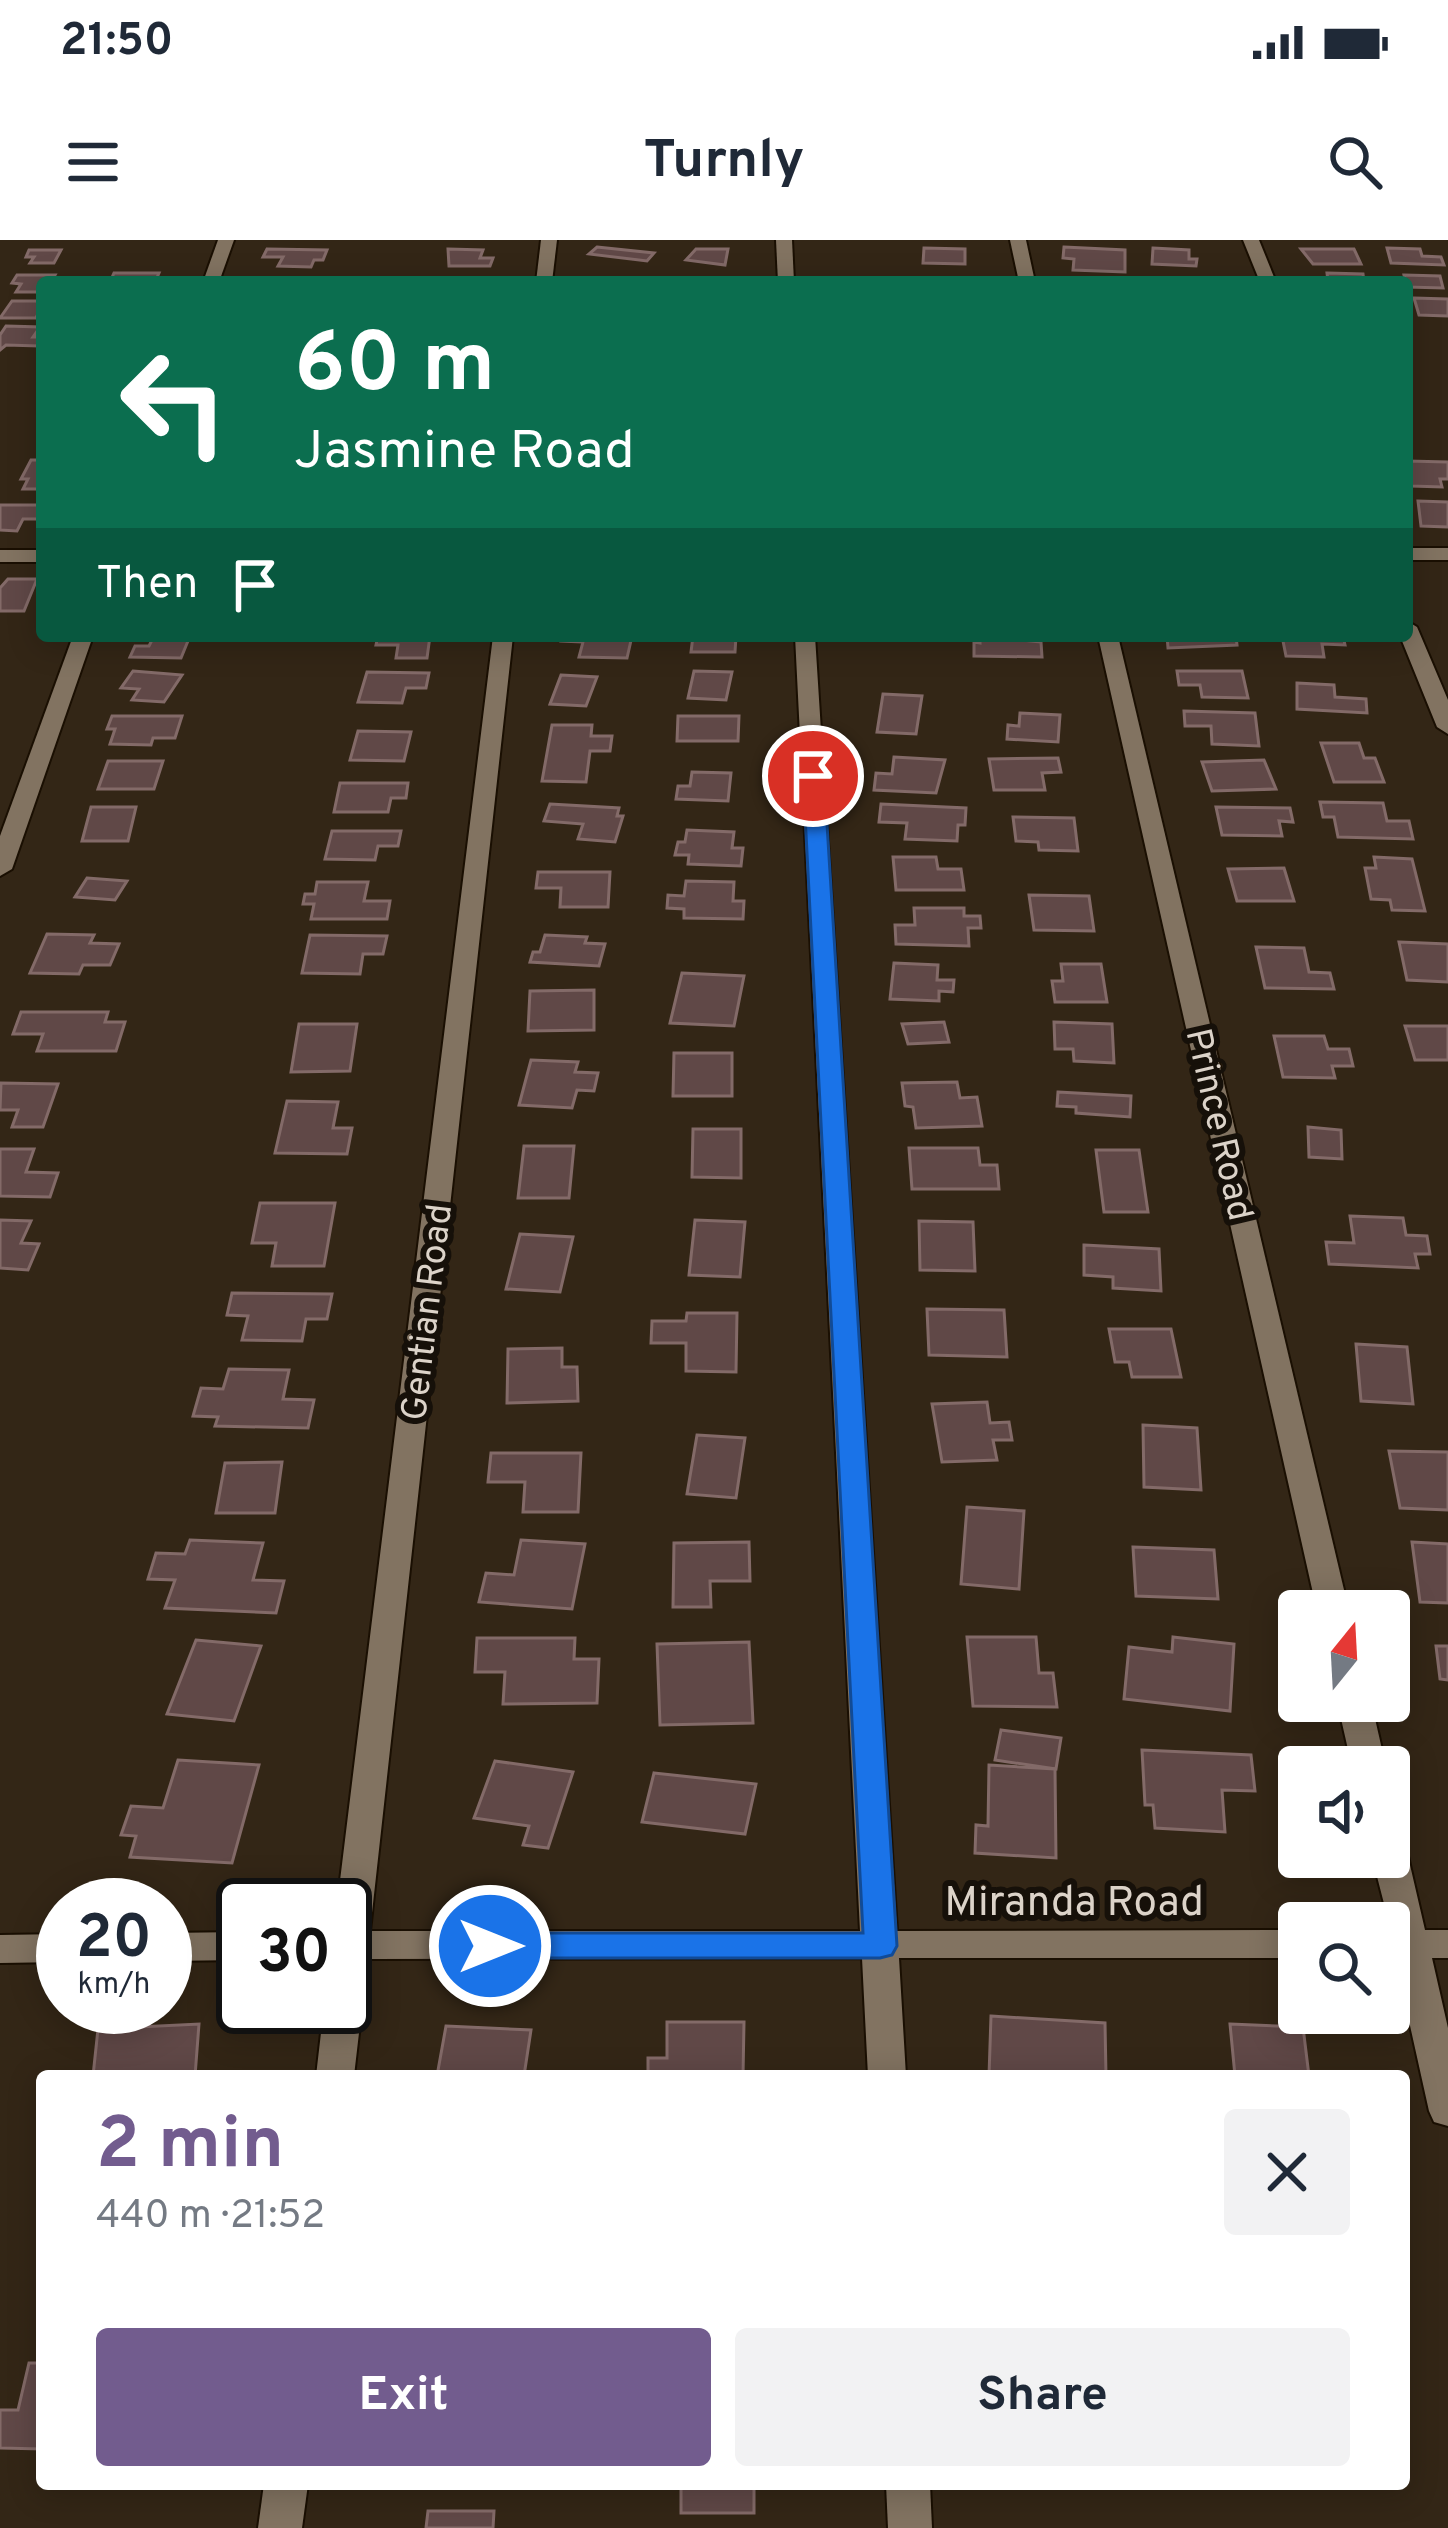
<!DOCTYPE html>
<html lang="en">
<head>
<meta charset="utf-8">
<style>
  body { margin:0; font-family:Overpass,sans-serif; background:#f2f2f3; color:#1f2937; height:100vh; display:flex; flex-direction:column; font-size:45px; white-space:nowrap }
  * { box-sizing:border-box; margin:0 }
  p { font-size:39px; color:#747a83 }
  .icon { flex:none; width:66px; height:66px; fill:none; stroke:currentColor; stroke-width:2; stroke-linecap:round; stroke-linejoin:round }
  .map { position:relative; flex:1; overflow:hidden }
  .sheet { position:absolute; left:36px; top:1830px; width:1374px; height:420px; display:flex; flex-direction:column; background:#fff; border-radius:12px; box-shadow:0 6px 30px #0003 }
  .sheet>* { flex:none }
  .banner { position:absolute; left:36px; top:36px; width:1377px; height:366px; border-radius:12px; box-shadow:0 6px 30px #0003; background:#0b6e4f; color:#fff; overflow:hidden }
  .needle { width:78px; rotate:18deg }
  .buttons { position:absolute; left:1278px; top:1350px; display:grid; gap:24px }
  .buttons a { display:grid; place-items:center; width:132px; height:132px; border-radius:12px; background:#fff; box-shadow:0 6px 30px #0003; font-size:60px }
  .speed { position:absolute; left:36px; top:1638px; display:flex; gap:24px; font-size:60px; font-weight:700; text-align:center }
  .speed>* { display:grid; place-content:center; width:156px; height:156px; border-radius:50%; background:#fff; box-shadow:0 6px 30px #0003; line-height:1 }
  .speed small { font-size:30px; font-weight:400 }
  .speed .limit { border:6px solid #111; border-radius:18px; background:#fff; color:#111 }
  .pin { position:absolute; display:grid; place-items:center; width:102px; height:102px; color:#fff; margin:-51px; border:6px solid #fff; border-radius:50%; box-shadow:0 3px 12px #0007 }
  .me { position:absolute; width:132px; margin:-66px; rotate:90deg; stroke-linejoin:round; filter:drop-shadow(0 0 9px #0008) }
  .turn { display:flex; align-items:center; gap:42px; height:252px; padding:0 60px; font-size:54px }
  .turn .icon { width:156px; height:156px; stroke-width:2.5 }
  .turn b { display:block; font-size:84px; line-height:102px }
  .then { display:flex; align-items:center; height:114px; padding:0 60px; background:#0003; gap:24px; font-size:45px }
  .round { display:grid; place-items:center; flex:none; width:126px; height:126px; border-radius:12px; background:#f2f2f3 }
  .head { display:flex; align-items:center; justify-content:space-between; height:204px; padding:0 60px }
  h1 { font-size:72px; font-weight:700; line-height:90px; color:#725c8e }
  .button { display:flex; gap:24px; margin-top:auto; padding:24px 60px }
  .button a { flex:1; height:138px; border-radius:12px; background:#725c8e; color:#fff; font-size:48px; font-weight:700; line-height:138px; text-align:center }
  .button a+a { background:#f2f2f3; color:#1f2937 }
  .status { display:flex; justify-content:space-between; align-items:center; height:84px; padding:0 60px; background:#fff; direction:ltr }
  .status svg { height:33px; fill:currentColor }
  header { display:flex; justify-content:space-between; align-items:center; height:156px; padding:0 60px; background:#fff; font-size:54px; font-weight:700 }
  .map>svg:first-child { display:block }
  .building { fill:#604847; stroke:#836a68; stroke-width:3 }
  .lines { fill:none; stroke-linecap:round; stroke-linejoin:round }
  .minor-casing { stroke:#1a0f02; stroke-width:4 }
  .minor { fill:#827361; fill-rule:evenodd }
  .route { fill:#1a73e8; stroke:#114b97; stroke-width:3 }
  .labels { text-anchor:middle; stroke-width:12; stroke-linejoin:round; paint-order:stroke }
  .street-label { font-size:36px; fill:#dcd3c9; stroke:#161009 }
  .near-street-label { font-size:42px; fill:#dcd3c9; stroke:#161009 }
</style>
</head>
<body>
<div class="status"><b>21:50</b><svg viewBox="0 0 49 12"><path d="M0 12V9h3v3zM5 12V6h3v6zM10 12V3h3v9zM15 12V0h3v12zM26 1h20v11H26zM47 4h2v5h-2z"/></svg></div>
<header><svg class="icon" aria-label="menu" viewBox="0 0 24 24"><path d="M4 6h16M4 12h16M4 18h16"/></svg>Turnly<svg class="icon" aria-label="search" viewBox="0 0 24 24"><circle cx="10" cy="10" r="6"/><path d="M15 15l6 6"/></svg></header>
<div class="map">
<svg width="1448" height="2288" viewBox="0 0 1448 2288">
  <rect width="100%" height="100%" fill="#332616"/>
  <g class="building">
    <polygon points="597,7 654,13 647,21 589,14"/>
    <polygon points="1064,7 1125,10 1125,32 1073,30 1074,19 1063,18"/>
    <polygon points="924,8 965,9 965,24 923,23"/>
    <polygon points="1153,8 1189,10 1189,19 1197,19 1196,26 1152,24"/>
    <polygon points="1387,8 1420,9 1422,16 1441,17 1444,25 1391,23"/>
    <polygon points="267,9 327,10 323,20 314,20 311,27 278,26 283,17 263,17"/>
    <polygon points="448,9 483,10 480,18 493,18 490,26 449,26"/>
    <polygon points="696,9 728,9 725,25 686,20"/>
    <polygon points="1301,9 1354,9 1361,24 1313,24"/>
    <polygon points="29,10 61,10 54,23 30,23 34,17 26,17"/>
    <polygon points="114,33 159,33 155,42 110,42"/>
    <polygon points="1327,33 1363,34 1364,42 1316,42 1328,41"/>
    <polygon points="17,35 55,35 51,42 42,42 42,52 16,52 21,44 12,43"/>
    <polygon points="1404,35 1440,36 1443,48 1407,47"/>
    <polygon points="1414,58 1448,59 1448,76 1419,75"/>
    <polygon points="12,61 42,61 42,65 36,78 0,78"/>
    <polygon points="6,86 40,87 33,97 42,97 42,101 39,106 6,105 0,110 0,95"/>
    <polygon points="31,220 42,220 42,249 23,249 28,239 21,239"/>
    <polygon points="1407,221 1448,222 1448,239 1440,239 1442,247 1411,246"/>
    <polygon points="1418,261 1448,262 1448,287 1421,286"/>
    <polygon points="0,265 42,265 42,279 23,279 17,291 0,290"/>
    <polygon points="8,339 37,339 24,371 0,371 0,348"/>
    <polygon points="154,396 190,396 181,418 130,417 135,406 149,406"/>
    <polygon points="378,396 430,396 427,418 396,418 398,405 376,405"/>
    <polygon points="562,396 632,396 627,418 579,417 583,402 561,401"/>
    <polygon points="693,396 736,396 735,412 691,412"/>
    <polygon points="980,396 1041,402 1042,417 974,416 974,402 980,403"/>
    <polygon points="1167,396 1236,396 1237,405 1168,408"/>
    <polygon points="1282,396 1343,396 1345,405 1322,404 1324,417 1286,416"/>
    <polygon points="133,431 182,435 164,462 132,460 139,449 121,448"/>
    <polygon points="694,431 732,432 726,460 688,458"/>
    <polygon points="1177,431 1242,431 1248,458 1202,457 1200,445 1179,445"/>
    <polygon points="367,432 429,433 426,448 406,448 402,463 358,462"/>
    <polygon points="561,435 597,437 586,466 550,464"/>
    <polygon points="1297,443 1334,445 1335,457 1366,459 1367,473 1297,469"/>
    <polygon points="883,454 922,456 916,494 877,492"/>
    <polygon points="1184,471 1255,473 1259,506 1212,504 1211,486 1185,486"/>
    <polygon points="1020,473 1060,475 1058,502 1007,499 1008,485 1019,486"/>
    <polygon points="112,476 182,476 175,498 153,498 151,505 110,504 115,489 107,489"/>
    <polygon points="678,476 739,476 738,501 677,501"/>
    <polygon points="552,485 592,485 591,496 612,496 610,511 590,511 586,542 542,541"/>
    <polygon points="358,491 411,492 404,521 350,520"/>
    <polygon points="1321,503 1359,503 1364,518 1375,518 1384,542 1334,542"/>
    <polygon points="894,517 945,520 936,553 874,550 876,533 892,534"/>
    <polygon points="1058,518 1061,532 1042,533 1045,550 994,550 989,519"/>
    <polygon points="1264,520 1276,549 1212,551 1202,522"/>
    <polygon points="108,521 163,521 154,549 98,549"/>
    <polygon points="692,532 731,533 728,561 676,559 678,546 690,546"/>
    <polygon points="340,543 408,543 406,558 391,558 388,572 334,572"/>
    <polygon points="1320,562 1383,563 1387,581 1409,581 1413,599 1338,597 1334,577 1323,577"/>
    <polygon points="550,564 619,568 617,576 623,576 615,602 578,599 583,584 544,581"/>
    <polygon points="881,564 966,568 965,585 958,585 957,601 905,599 907,583 879,582"/>
    <polygon points="91,567 136,567 128,601 82,601"/>
    <polygon points="1216,567 1290,568 1293,582 1279,581 1282,596 1222,595"/>
    <polygon points="1013,577 1074,578 1078,611 1039,610 1038,602 1016,601"/>
    <polygon points="687,590 734,592 732,608 743,608 741,626 688,624 689,615 675,615 678,602 685,602"/>
    <polygon points="332,591 401,591 398,606 378,606 375,620 325,619"/>
    <polygon points="893,617 936,617 938,629 961,629 964,650 896,650"/>
    <polygon points="1374,617 1412,619 1425,671 1392,670 1390,660 1371,659 1365,628 1376,628"/>
    <polygon points="1284,628 1294,661 1237,661 1228,629"/>
    <polygon points="538,632 610,632 608,667 560,667 561,648 536,648"/>
    <polygon points="87,638 127,641 115,660 75,657"/>
    <polygon points="686,641 734,642 733,661 744,661 743,679 684,678 684,669 667,668 668,655 684,656"/>
    <polygon points="317,642 368,642 364,661 390,661 387,679 311,679 314,664 303,664 305,654 315,654"/>
    <polygon points="1029,655 1089,656 1094,691 1034,690"/>
    <polygon points="914,668 964,668 964,676 980,676 981,688 968,688 969,706 896,704 895,685 915,685"/>
    <polygon points="47,694 94,695 90,703 119,704 110,725 83,725 79,734 30,733"/>
    <polygon points="310,695 387,696 383,714 363,714 360,734 302,733"/>
    <polygon points="545,695 587,697 585,703 605,704 599,726 530,722 533,712 540,712"/>
    <polygon points="1399,702 1448,704 1448,742 1407,740"/>
    <polygon points="1256,707 1304,708 1309,732 1330,733 1334,749 1265,748"/>
    <polygon points="894,723 938,725 937,740 954,740 953,752 939,751 939,761 890,759"/>
    <polygon points="1061,724 1101,724 1107,762 1055,762 1052,741 1063,741"/>
    <polygon points="682,733 744,736 734,786 670,783"/>
    <polygon points="594,750 594,790 528,791 530,751"/>
    <polygon points="21,772 108,772 105,782 125,782 116,811 37,811 43,794 13,794"/>
    <polygon points="944,782 949,802 908,804 902,784"/>
    <polygon points="1054,782 1112,784 1114,823 1074,821 1073,809 1055,809"/>
    <polygon points="299,784 357,784 350,831 291,832"/>
    <polygon points="1405,786 1448,786 1448,820 1415,820"/>
    <polygon points="1274,796 1324,796 1328,809 1349,809 1353,826 1332,826 1335,838 1283,837"/>
    <polygon points="674,813 732,813 732,856 673,856"/>
    <polygon points="531,820 578,822 575,832 598,833 594,851 577,850 572,868 519,865"/>
    <polygon points="957,842 960,858 977,857 982,886 916,888 913,867 905,866 902,843"/>
    <polygon points="1,843 58,844 43,887 12,887 18,870 0,870"/>
    <polygon points="1058,852 1131,856 1130,877 1076,873 1076,867 1057,866"/>
    <polygon points="287,861 338,862 333,888 352,888 347,914 275,913"/>
    <polygon points="1308,887 1341,890 1342,919 1309,917"/>
    <polygon points="693,889 741,889 741,938 692,937"/>
    <polygon points="524,906 574,906 569,958 518,958"/>
    <polygon points="909,908 978,908 980,925 997,925 999,949 912,949"/>
    <polygon points="0,909 34,909 26,932 58,933 50,957 0,956"/>
    <polygon points="1096,910 1139,910 1148,972 1104,972"/>
    <polygon points="260,963 335,963 324,1026 272,1026 276,1003 252,1003"/>
    <polygon points="1350,976 1403,978 1406,995 1427,996 1430,1014 1415,1014 1418,1028 1329,1024 1326,1002 1354,1003"/>
    <polygon points="0,980 31,981 21,1003 39,1004 28,1030 0,1028"/>
    <polygon points="695,980 745,982 740,1037 689,1035"/>
    <polygon points="919,981 973,982 975,1031 920,1030"/>
    <polygon points="520,994 573,997 560,1052 506,1049"/>
    <polygon points="1084,1005 1159,1009 1161,1051 1113,1048 1113,1037 1084,1035"/>
    <polygon points="232,1053 332,1054 327,1079 306,1079 302,1101 242,1100 248,1076 227,1075"/>
    <polygon points="927,1069 1004,1070 1007,1117 929,1115"/>
    <polygon points="687,1073 737,1073 736,1132 686,1131 686,1103 651,1103 652,1081 686,1081"/>
    <polygon points="1109,1089 1171,1089 1181,1137 1132,1137 1129,1122 1115,1122"/>
    <polygon points="1356,1104 1407,1107 1413,1164 1361,1161"/>
    <polygon points="562,1108 562,1127 577,1127 578,1161 507,1163 508,1109"/>
    <polygon points="229,1129 289,1130 283,1159 314,1160 308,1188 215,1186 218,1177 193,1176 201,1148 223,1149"/>
    <polygon points="987,1162 990,1183 1009,1182 1012,1200 993,1200 997,1220 942,1222 932,1164"/>
    <polygon points="1143,1185 1197,1188 1201,1250 1144,1247"/>
    <polygon points="697,1195 745,1198 736,1258 687,1254"/>
    <polygon points="1389,1211 1448,1212 1448,1270 1400,1268"/>
    <polygon points="491,1213 581,1213 578,1272 523,1272 525,1242 488,1242"/>
    <polygon points="282,1222 275,1273 216,1273 225,1223"/>
    <polygon points="967,1267 1024,1271 1019,1349 961,1344"/>
    <polygon points="190,1300 263,1303 253,1340 284,1341 276,1373 165,1368 175,1340 148,1339 156,1313 185,1314"/>
    <polygon points="521,1300 585,1304 572,1369 479,1362 486,1333 514,1335"/>
    <polygon points="749,1302 750,1341 710,1341 711,1367 673,1367 674,1303"/>
    <polygon points="1412,1302 1448,1304 1448,1363 1420,1362"/>
    <polygon points="1133,1307 1214,1310 1218,1359 1136,1356"/>
    <polygon points="967,1397 1036,1397 1039,1433 1053,1433 1057,1467 973,1466"/>
    <polygon points="1173,1397 1234,1404 1230,1471 1124,1459 1129,1407 1172,1412"/>
    <polygon points="477,1398 575,1398 574,1419 599,1419 597,1463 503,1464 505,1432 475,1432"/>
    <polygon points="196,1400 261,1406 234,1481 167,1474"/>
    <polygon points="749,1402 753,1483 660,1485 657,1404"/>
    <polygon points="1436,1406 1448,1406 1448,1440 1440,1439"/>
    <polygon points="1001,1490 1061,1498 1056,1529 995,1520"/>
    <polygon points="1142,1510 1251,1515 1255,1551 1222,1550 1225,1592 1155,1588 1153,1565 1145,1565"/>
    <polygon points="178,1520 259,1525 232,1623 130,1617 136,1596 121,1595 131,1566 163,1568"/>
    <polygon points="495,1521 573,1532 548,1608 523,1605 529,1586 474,1578"/>
    <polygon points="989,1525 1055,1529 1056,1618 975,1613 976,1585 988,1586"/>
    <polygon points="654,1533 756,1544 745,1594 642,1582"/>
    <polygon points="991,1776 1105,1783 1106,1836 1042,1832 1042,1836 989,1836"/>
    <polygon points="667,1782 744,1782 743,1836 648,1836 648,1818 667,1818"/>
    <polygon points="199,1784 195,1836 93,1836 98,1789"/>
    <polygon points="1230,1784 1303,1787 1309,1836 1235,1836"/>
    <polygon points="446,1786 531,1790 524,1836 437,1836"/>
    <polygon points="29,2123 42,2123 42,2209 0,2208 0,2170 18,2170"/>
    <rect x="681" y="2244" width="73" height="29"/>
    <polygon points="428,2271 494,2271 493,2288 426,2288"/>
  </g>
  <g class="lines">
    <defs>
      <g id="minor">
        <polygon points="218,0 234,0 219,42 203,42"/>
        <polygon points="541,0 557,0 552,42 536,42"/>
        <polygon points="776,0 792,0 794,42 778,42"/>
        <polygon points="1010,0 1026,0 1035,42 1019,42"/>
        <polygon points="1243,0 1259,0 1276,42 1260,42"/>
        <rect x="1407" y="308" width="41" height="12"/>
        <rect x="0" y="310" width="42" height="12"/>
        <polygon points="1407,381 1417,387 1448,460 1448,494 1437,487 1400,396 1407,396"/>
        <polygon points="73,396 93,396 12,629 0,636 0,596"/>
        <polygon points="493,396 513,396 370,1691 860,1691 795,396 815,396 897,1691 1299,1690 1299,1718 899,1718 906,1836 868,1836 862,1718 367,1719 358,1759 362,1767 354,1836 316,1836 324,1767 345,1767 345,1665 337,1665"/>
        <polygon points="1098,396 1118,396 1349,1371 1317,1371"/>
        <polygon points="1337,1461 1371,1461 1386,1527 1352,1527"/>
        <polygon points="1389,1599 1402,1603 1407,1612 1425,1690 1448,1690 1448,1718 1432,1718 1448,1788 1448,1886 1434,1882 1429,1871 1395,1718 1389,1716 1389,1683 1372,1617 1389,1617"/>
        <polygon points="243,1692 243,1720 165,1721 165,1693"/>
        <polygon points="63,1694 63,1722 0,1723 0,1695"/>
        <polygon points="264,2244 308,2244 302,2288 258,2288"/>
        <polygon points="886,2244 930,2244 932,2288 888,2288"/>
      </g>
    </defs>
    <use href="#minor" class="minor-casing"/>
    <use href="#minor" class="minor"/>
  </g>
  <polygon class="route" points="813,530 824,536 897,1706 892,1715 880,1718 490,1718 478,1715 473,1706 478,1697 490,1693 863,1693 803,536"/>
  <g class="labels">
    <g class="street-label">
      <text transform="translate(1221 884) rotate(77)" y="13">Prince Road</text>
      <text transform="translate(425 1072) rotate(-83)" y="13">Gentian Road</text>
    </g>
    <g class="near-street-label">
      <text x="1074" y="1675">Miranda Road</text>
    </g>
  </g>
</svg>
<div class="buttons">
<a><svg class="needle" viewBox="-14 -14 28 28"><path d="M0-13l5 13h-10z" fill="#e53935"/><path d="M0 13l5-13h-10z" fill="#747a83"/></svg></a>
<a><svg class="icon" aria-label="sound" viewBox="0 0 24 24"><path d="M4 9h4l5-4v14l-5-4H4zM17 9q2 3 0 6"/></svg></a>
<a><svg class="icon" aria-label="search" viewBox="0 0 24 24"><circle cx="10" cy="10" r="6"/><path d="M15 15l6 6"/></svg></a>
</div>
<div class="speed"><div>20<small>km/h</small></div><div class="limit">30</div></div>
<div class="pin" style="left:813px;top:536px;background:#d93025"><svg class="icon" aria-label="arrive" viewBox="0 0 24 24"><path d="M6 21V4h12l-3 4 3 4H6"/></svg></div>
<svg class="me" style="left:490px;top:1706px" viewBox="-20 -20 40 40"><circle r="17" fill="#1a73e8" stroke="#fff" stroke-width="3"/><path d="M0-11L8 9 0 5-8 9z" fill="#fff"/></svg>
<div class="banner">
<div class="turn"><svg class="icon" aria-label="left" viewBox="0 0 24 24"><path d="M17 20v-9H6M10 6l-5 5 5 5"/></svg><div><b>60 m</b>Jasmine Road</div></div>
<div class="then">Then<svg class="icon" aria-label="arrive" viewBox="0 0 24 24"><path d="M6 21V4h12l-3 4 3 4H6"/></svg></div>
</div>
<section class="sheet">
<div class="head"><div><h1>2 min</h1><p>440 m · 21:52</p></div><a class="round"><svg class="icon" aria-label="close" viewBox="0 0 24 24"><path d="M6 6l12 12M18 6L6 18"/></svg></a></div>
<div class="button"><a>Exit</a><a>Share</a></div>
</section>
</div>
</body>
</html>
